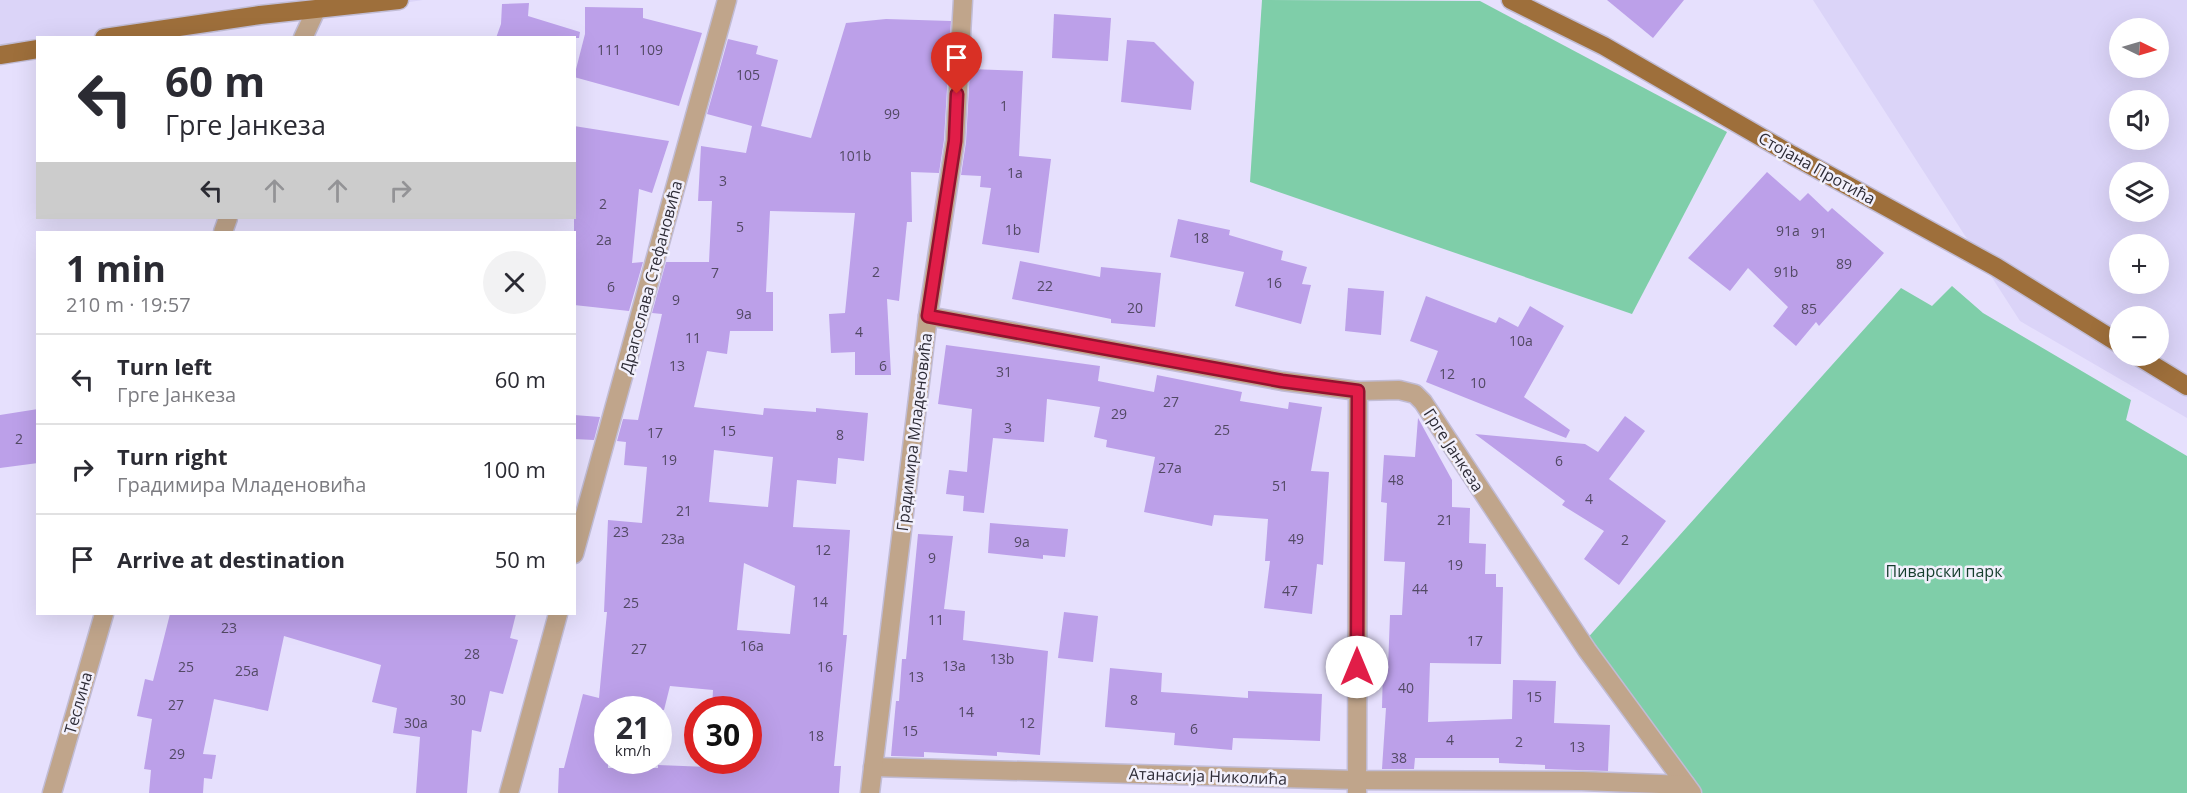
<!DOCTYPE html>
<html lang="en">
<head>
<meta charset="utf-8">
<style>
  body { margin:0; font-family:"Open Sans",sans-serif; background:#f2f2f3; color:#2b2b33; height:100vh; display:flex; flex-direction:column; font-size:22px; white-space:nowrap }
  * { box-sizing:border-box; margin:0 }
  p { font-size:20px; color:#7c7c81 }
  .icon { flex:none; width:33px; height:33px; fill:none; stroke:currentColor; stroke-width:2; stroke-linecap:round; stroke-linejoin:round }
  .map { position:relative; flex:1; overflow:hidden }
  .panel { position:absolute; left:36px; top:231px; width:540px; height:384px; display:flex; flex-direction:column; background:#fff; border-radius:0px; box-shadow:0 6px 24px #0002 }
  .panel>* { flex:none }
  .hud { position:absolute; left:36px; top:36px; width:540px; height:183px; border-radius:0px; box-shadow:0 6px 24px #0002; background:#fff; color:#2b2b33; overflow:hidden }
  .needle { width:39px; rotate:95deg }
  .controls { position:absolute; left:2109px; top:18px; display:grid; gap:12px }
  .controls a { display:grid; place-items:center; width:60px; height:60px; border-radius:50%; background:#fff; box-shadow:0 6px 24px #0002; font-size:30px }
  .speed { position:absolute; left:594px; top:696px; display:flex; gap:12px; font-size:30px; font-weight:700; text-align:center }
  .speed>* { display:grid; place-content:center; width:78px; height:78px; border-radius:50%; background:#fff; box-shadow:0 6px 24px #0002; line-height:1 }
  .speed small { font-size:15px; font-weight:400 }
  .speed .limit { border:9px solid #d22; background:#fff; color:#111 }
  .pin { position:absolute; display:grid; place-items:center; width:51px; height:51px; color:#fff; margin:-62px -26px; border-radius:50% 50% 50% 0; rotate:-45deg; box-shadow:0 0 6px #0007 }
  .pin .icon { rotate:45deg }
  .me { position:absolute; width:66px; margin:-33px; rotate:0deg; stroke-linejoin:round; filter:drop-shadow(0 0 4px #0008) }
  .turn { display:flex; align-items:center; gap:21px; height:126px; padding:0 30px; font-size:27px }
  .turn .icon { width:78px; height:78px; stroke-width:2.5 }
  .turn b { display:block; font-size:42px; line-height:51px }
  .lanes { display:flex; align-items:center; height:57px; padding:0 30px; background:#0003; justify-content:center; gap:30px; direction:ltr }
  .lanes .off { opacity:.35 }
  .round { display:grid; place-items:center; flex:none; width:63px; height:63px; border-radius:32px; background:#f2f2f3 }
  .head { display:flex; align-items:center; justify-content:space-between; height:102px; padding:0 30px }
  h1 { font-size:36px; font-weight:700; line-height:45px }
  ul { padding:0; list-style:none }
  li { display:flex; align-items:center; gap:18px; height:90px; padding:0 30px; border-top:2px solid #e1e1e2 }
  li div { flex:1 }
  li b { display:block; font-size:22px }
  li em { font-style:normal }
  .map>svg:first-child { display:block }
  .built { fill:#dbd4f8; fill-rule:evenodd }
  .green { fill:#7fcea9 }
  .building { fill:#bca0e9; fill-rule:evenodd }
  .lines { fill:none; stroke-linecap:round; stroke-linejoin:round }
  .minor-casing { stroke:#c1bcd5; stroke-width:21 }
  .major-casing { stroke:#c1bcd5; stroke-width:21 }
  .minor { stroke:#c0a58b; stroke-width:18 }
  .major { stroke:#9e6f3b; stroke-width:18 }
  .route-casing { stroke:#92132f; stroke-width:15 }
  .route { stroke:#e11d48; stroke-width:10 }
  .labels { text-anchor:middle; stroke-width:5; stroke-linejoin:round; paint-order:stroke }
  .number-label { font-size:14px; fill:#524964 }
  .street-label { font-size:16px; fill:#2e2c37; stroke:#f2f0fc }
  .park-label { font-size:16px; fill:#163e2d; stroke:#f2f0fc }
</style>
</head>
<body>
<div class="map">
<svg width="2187" height="793" viewBox="0 0 2187 793">
  <rect width="100%" height="100%" fill="#e6e0fd"/>
  <g class="built">
    <polygon points="0,0 423,0 176,37 38,38 37,59 0,64"/>
    <path d="M1813,0H2187V418L2020,321ZM2120,28H2158V68H2120ZM2120,100H2158V140H2120ZM2120,172H2158V212H2120ZM2120,244H2158V284H2120ZM2120,316H2158V356H2120Z"/>
  </g>
  <g class="green">
    <polygon points="1262,0 1480,1 1727,132 1632,314 1250,182"/>
    <polygon points="1952,286 1983,313 2131,400 2126,420 2187,456 2187,793 1691,793 1584,642 1901,288 1932,306"/>
  </g>
  <g class="building">
    <polygon points="1607,0 1684,0 1653,38"/>
    <polygon points="529,3 528,16 580,32 579,38 496,38 501,24 502,4"/>
    <polygon points="585,7 643,8 643,18 702,33 679,106 574,77 585,34"/>
    <polygon points="1054,14 1111,18 1108,61 1052,58"/>
    <path d="M886,19L951,21L944,140L939,173L911,172L912,222H907L899,301L887,299L891,375H855V352L831,353L829,314L845,313L855,213L770,211L766,292H773V331H730L727,354L707,351L694,407L763,415L764,408L816,412V408L868,413L864,461L838,458L836,484L797,480L793,527L850,530L843,635H847L834,766H841L839,793H558L559,768H564L583,694L599,698L607,612H604L608,520L642,523L647,467L624,465L626,442L617,441L623,419L638,420L662,314L652,313L666,262H709L712,201H698L701,146L746,153L752,126L707,114L728,39L758,46L756,54L778,60L761,126L811,138L846,23ZM714,450L773,457L768,507L709,502ZM744,563L795,586L790,634L737,630ZM670,686L713,690L712,708L748,710V760H733V768L658,765V768H608V710H664Z"/>
    <polygon points="1127,40 1154,42 1194,82 1191,110 1121,102"/>
    <polygon points="970,69 1023,71 1019,156 1051,159 1039,253 982,244 991,188 980,187 981,176 961,175 966,142"/>
    <polygon points="574,126 669,141 652,193 639,189 632,263 643,262 629,311 574,305"/>
    <polygon points="1767,172 1800,201 1808,193 1828,212 1832,208 1884,253 1819,326 1816,322 1796,346 1773,326 1788,307 1748,268 1730,291 1688,258"/>
    <polygon points="1178,219 1230,230 1229,235 1283,251 1281,260 1307,267 1302,284 1311,285 1301,324 1235,306 1244,272 1170,257"/>
    <polygon points="1020,261 1100,277 1101,267 1161,273 1155,327 1111,323 1111,319 1012,299"/>
    <polygon points="1348,288 1384,291 1381,335 1345,331"/>
    <polygon points="1426,296 1496,323 1499,317 1518,327 1530,306 1564,326 1524,397 1570,430 1566,438 1426,382 1438,351 1410,341"/>
    <polygon points="946,345 1100,366 1098,381 1154,392 1157,375 1242,392 1240,401 1288,409 1289,402 1322,407 1311,471 1329,472 1323,565 1317,564 1312,614 1264,608 1270,561 1265,561 1268,519 1214,515 1212,526 1144,512 1155,457 1106,447 1107,440 1094,437 1100,407 1047,399 1044,442 993,438 984,513 963,511 964,496 946,494 949,470 967,472 972,409 938,404"/>
    <polygon points="38,409 38,463 0,468 0,415"/>
    <polygon points="574,415 600,417 594,440 574,439"/>
    <polygon points="1625,416 1645,431 1609,479 1666,521 1619,585 1584,559 1604,531 1562,505 1565,501 1475,434 1585,444 1598,452"/>
    <polygon points="1418,418 1452,480 1452,507 1470,508 1469,543 1486,544 1485,574 1496,574 1496,587 1503,587 1501,664 1430,663 1428,722 1512,719 1513,680 1556,681 1554,723 1610,725 1608,771 1545,769 1545,765 1499,763 1499,758 1415,758 1414,769 1382,769 1386,708 1382,708 1383,668 1388,668 1390,615 1402,615 1405,562 1384,561 1387,503 1381,502 1384,455 1415,457"/>
    <polygon points="990,523 1068,529 1065,557 1043,555 1043,559 988,553"/>
    <polygon points="918,534 953,536 944,609 965,611 963,640 1048,651 1040,755 997,752 997,756 924,752 924,757 891,756 896,701 899,701 902,659 906,659"/>
    <polygon points="1064,612 1098,616 1093,662 1058,658"/>
    <polygon points="170,614 516,614 510,638 518,640 503,694 490,691 481,732 472,730 467,793 416,793 420,737 393,733 397,708 372,702 381,665 284,636 268,711 214,699 203,754 216,755 212,779 204,778 203,793 149,793 151,770 144,769 152,719 137,716 145,679 153,681"/>
    <polygon points="1110,668 1162,673 1161,692 1248,698 1248,691 1322,694 1320,741 1233,738 1232,750 1174,745 1175,733 1105,727"/>
  </g>
  <g class="lines">
    <defs>
      <g id="minor">
        <polyline points="303,38 316,10"/>
        <polyline points="223,232 228,218"/>
        <polyline points="928,316 1282,381 1358,391 1399,390 1415,394 1423,402 1587,650 1692,793"/>
        <polyline points="574,554 727,0"/>
        <polyline points="873,767 1357,780 1582,781 1686,785"/>
        <polyline points="52,793 104,614"/>
        <polyline points="509,793 558,614"/>
        <polyline points="870,793 928,316 955,141 963,0"/>
        <polyline points="1357,793 1358,391"/>
      </g>
      <g id="major">
        <polyline points="1511,0 1604,46 1792,155 1996,267 2120,344"/>
        <polyline points="104,38 260,15 399,0"/>
        <polyline points="0,55 38,49"/>
        <polyline points="2138,356 2187,386"/>
      </g>
    </defs>
    <use href="#minor" class="minor-casing"/>
    <use href="#major" class="major-casing"/>
    <use href="#minor" class="minor"/>
    <use href="#major" class="major"/>
  </g>
  <g class="lines">
    <defs>
      <polyline id="route" points="957,94 955,141 928,316 1282,381 1358,391 1357,667"/>
    </defs>
    <use href="#route" class="route-casing"/>
    <use href="#route" class="route"/>
  </g>
  <g class="labels">
    <g class="number-label">
      <text x="609" y="55">111</text>
      <text x="651" y="55">109</text>
      <text x="748" y="80">105</text>
      <text x="1004" y="111">1</text>
      <text x="892" y="119">99</text>
      <text x="855" y="161">101b</text>
      <text x="1015" y="178">1a</text>
      <text x="723" y="186">3</text>
      <text x="603" y="209">2</text>
      <text x="740" y="232">5</text>
      <text x="1013" y="235">1b</text>
      <text x="1788" y="236">91a</text>
      <text x="1819" y="238">91</text>
      <text x="1201" y="243">18</text>
      <text x="604" y="245">2a</text>
      <text x="1844" y="269">89</text>
      <text x="876" y="277">2</text>
      <text x="1786" y="277">91b</text>
      <text x="715" y="278">7</text>
      <text x="1274" y="288">16</text>
      <text x="1045" y="291">22</text>
      <text x="611" y="292">6</text>
      <text x="676" y="305">9</text>
      <text x="1135" y="313">20</text>
      <text x="1809" y="314">85</text>
      <text x="744" y="319">9a</text>
      <text x="859" y="337">4</text>
      <text x="693" y="343">11</text>
      <text x="1521" y="346">10a</text>
      <text x="677" y="371">13</text>
      <text x="883" y="371">6</text>
      <text x="1004" y="377">31</text>
      <text x="1447" y="379">12</text>
      <text x="1478" y="388">10</text>
      <text x="1171" y="407">27</text>
      <text x="1119" y="419">29</text>
      <text x="1008" y="433">3</text>
      <text x="1222" y="435">25</text>
      <text x="728" y="436">15</text>
      <text x="655" y="438">17</text>
      <text x="840" y="440">8</text>
      <text x="19" y="444">2</text>
      <text x="669" y="465">19</text>
      <text x="1559" y="466">6</text>
      <text x="1170" y="473">27a</text>
      <text x="1396" y="485">48</text>
      <text x="1280" y="491">51</text>
      <text x="1589" y="504">4</text>
      <text x="684" y="516">21</text>
      <text x="1445" y="525">21</text>
      <text x="621" y="537">23</text>
      <text x="673" y="544">23a</text>
      <text x="1296" y="544">49</text>
      <text x="1625" y="545">2</text>
      <text x="1022" y="547">9a</text>
      <text x="823" y="555">12</text>
      <text x="932" y="563">9</text>
      <text x="1455" y="570">19</text>
      <text x="1420" y="594">44</text>
      <text x="1290" y="596">47</text>
      <text x="820" y="607">14</text>
      <text x="631" y="608">25</text>
      <text x="936" y="625">11</text>
      <text x="229" y="633">23</text>
      <text x="1475" y="646">17</text>
      <text x="752" y="651">16a</text>
      <text x="639" y="654">27</text>
      <text x="472" y="659">28</text>
      <text x="1002" y="664">13b</text>
      <text x="954" y="671">13a</text>
      <text x="186" y="672">25</text>
      <text x="825" y="672">16</text>
      <text x="247" y="676">25a</text>
      <text x="916" y="682">13</text>
      <text x="1406" y="693">40</text>
      <text x="1534" y="702">15</text>
      <text x="458" y="705">30</text>
      <text x="1134" y="705">8</text>
      <text x="176" y="710">27</text>
      <text x="966" y="717">14</text>
      <text x="416" y="728">30a</text>
      <text x="1027" y="728">12</text>
      <text x="1194" y="734">6</text>
      <text x="910" y="736">15</text>
      <text x="816" y="741">18</text>
      <text x="1450" y="745">4</text>
      <text x="1519" y="747">2</text>
      <text x="1577" y="752">13</text>
      <text x="177" y="759">29</text>
      <text x="1399" y="763">38</text>
    </g>
    <g class="street-label">
      <text transform="translate(1817 168) rotate(29)" y="6">Стојана Протића</text>
      <text transform="translate(651 277) rotate(-75)" y="6">Драгослава Стефановића</text>
      <text transform="translate(914 432) rotate(-83)" y="6">Градимира Младеновића</text>
      <text transform="translate(1454 450) rotate(57)" y="6">Грге Јанкеза</text>
      <text transform="translate(78 703) rotate(-74)" y="6">Теслина</text>
      <text transform="translate(1208 776) rotate(2)" y="6">Атанасија Николића</text>
    </g>
    <g class="park-label">
      <text x="1944" y="577">Пиварски парк</text>
    </g>
  </g>
</svg>
<div class="controls">
<a><svg class="needle" viewBox="-14 -14 28 28"><path d="M0-13l5 13h-10z" fill="#e53935"/><path d="M0 13l5-13h-10z" fill="#7c7c81"/></svg></a>
<a><svg class="icon" aria-label="sound" viewBox="0 0 24 24"><path d="M4 9h4l5-4v14l-5-4H4zM17 9q2 3 0 6"/></svg></a>
<a><svg class="icon" aria-label="layers" viewBox="0 0 24 24"><path d="M12 4l9 5-9 5-9-5zM3 14l9 5 9-5"/></svg></a>
<a>+</a>
<a>−</a>
</div>
<div class="speed"><div>21<small>km/h</small></div><div class="limit">30</div></div>
<div class="pin" style="left:957px;top:94px;background:#d93025"><svg class="icon" aria-label="arrive" viewBox="0 0 24 24"><path d="M6 21V4h12l-3 4 3 4H6"/></svg></div>
<svg class="me" style="left:1357px;top:667px" viewBox="-20 -20 40 40"><circle r="19" fill="#fff"/><path d="M0-13L10 11 0 6-10 11z" fill="#e11d48"/></svg>
<div class="hud">
<div class="turn"><svg class="icon" aria-label="left" viewBox="0 0 24 24"><path d="M17 20v-9H6M10 6l-5 5 5 5"/></svg><div><b>60 m</b>Грге Јанкеза</div></div>
<div class="lanes"><svg class="icon" aria-label="left" viewBox="0 0 24 24"><path d="M17 20v-9H6M10 6l-5 5 5 5"/></svg><svg class="icon off" aria-label="ahead" viewBox="0 0 24 24"><path d="M12 20V5M6 11l6-6 6 6"/></svg><svg class="icon off" aria-label="ahead" viewBox="0 0 24 24"><path d="M12 20V5M6 11l6-6 6 6"/></svg><svg class="icon off" aria-label="right" viewBox="0 0 24 24"><path d="M7 20v-9h11M14 6l5 5-5 5"/></svg></div>
</div>
<section class="panel">
<div class="head"><div><h1>1 min</h1><p>210 m · 19:57</p></div><a class="round"><svg class="icon" aria-label="close" viewBox="0 0 24 24"><path d="M6 6l12 12M18 6L6 18"/></svg></a></div>
<ul>
<li><svg class="icon" aria-label="left" viewBox="0 0 24 24"><path d="M17 20v-9H6M10 6l-5 5 5 5"/></svg><div><b>Turn left</b><p>Грге Јанкеза</p></div><em>60 m</em></li>
<li><svg class="icon" aria-label="right" viewBox="0 0 24 24"><path d="M7 20v-9h11M14 6l5 5-5 5"/></svg><div><b>Turn right</b><p>Градимира Младеновића</p></div><em>100 m</em></li>
<li><svg class="icon" aria-label="arrive" viewBox="0 0 24 24"><path d="M6 21V4h12l-3 4 3 4H6"/></svg><div><b>Arrive at destination</b></div><em>50 m</em></li>
</ul>
</section>
</div>
</body>
</html>
